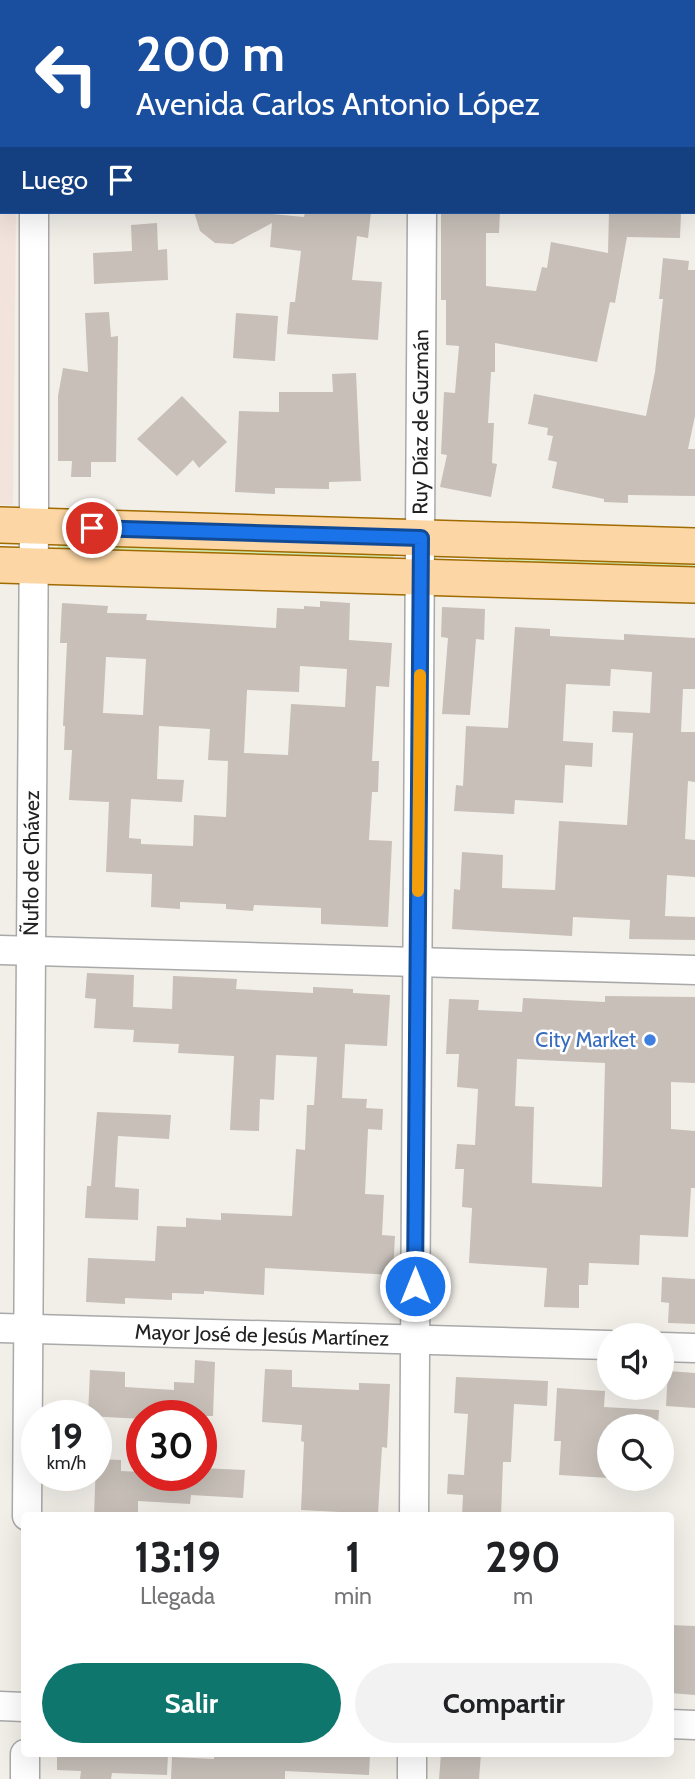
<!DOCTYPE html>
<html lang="es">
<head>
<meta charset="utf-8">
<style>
  body { margin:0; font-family:Cabin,sans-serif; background:#f2f2f2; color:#202124; height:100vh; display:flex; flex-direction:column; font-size:26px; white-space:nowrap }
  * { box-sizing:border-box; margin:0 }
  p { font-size:23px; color:#757577 }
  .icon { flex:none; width:38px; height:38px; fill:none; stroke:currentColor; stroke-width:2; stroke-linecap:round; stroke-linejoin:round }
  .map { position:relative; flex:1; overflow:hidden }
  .details { position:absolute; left:21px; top:1512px; width:653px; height:245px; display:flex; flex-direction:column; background:#fff; border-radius:7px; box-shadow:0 7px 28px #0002 }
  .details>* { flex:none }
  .guide { position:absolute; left:0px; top:0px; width:696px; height:214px; box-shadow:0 7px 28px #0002; background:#1a4fa0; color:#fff; overflow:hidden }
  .buttons { position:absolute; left:597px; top:1323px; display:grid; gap:14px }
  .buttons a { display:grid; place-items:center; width:77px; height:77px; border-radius:50%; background:#fff; box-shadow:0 7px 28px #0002; font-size:35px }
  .speed { position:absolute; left:21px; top:1400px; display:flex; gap:14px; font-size:35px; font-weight:700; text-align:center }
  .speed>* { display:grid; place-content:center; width:91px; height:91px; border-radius:50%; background:#fff; box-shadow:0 7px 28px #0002; line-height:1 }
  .speed small { font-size:18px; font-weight:400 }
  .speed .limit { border:10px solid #d22; background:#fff; color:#111 }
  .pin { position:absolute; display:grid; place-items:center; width:60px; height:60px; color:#fff; margin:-30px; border:4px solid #fff; border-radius:50%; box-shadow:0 2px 7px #0007 }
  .me { position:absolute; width:77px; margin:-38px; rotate:0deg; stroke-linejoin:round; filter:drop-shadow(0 0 5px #0008) }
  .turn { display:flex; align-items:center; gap:24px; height:147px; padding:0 21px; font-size:32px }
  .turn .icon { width:91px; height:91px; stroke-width:2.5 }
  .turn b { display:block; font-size:49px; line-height:60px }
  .then { display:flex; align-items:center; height:66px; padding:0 21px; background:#0003; gap:14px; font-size:26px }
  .eta { display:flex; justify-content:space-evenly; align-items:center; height:119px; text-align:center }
  .eta b { font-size:42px; font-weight:700; line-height:49px }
  .cta { display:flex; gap:14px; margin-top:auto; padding:14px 21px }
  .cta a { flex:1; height:80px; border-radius:42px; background:#0f766e; color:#fff; font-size:28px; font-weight:700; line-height:80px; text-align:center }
  .cta a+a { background:#f2f2f2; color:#202124 }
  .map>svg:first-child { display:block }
  .industrial { fill:#ebdbe8 }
  .military { fill:#f3e3dd }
  .grass { fill:#cdebb0 }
  .building { fill:#c7bfb8; fill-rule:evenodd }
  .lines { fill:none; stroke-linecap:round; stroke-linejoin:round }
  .minor-casing { stroke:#a9a9a9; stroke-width:31 }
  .major-casing { stroke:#a06b00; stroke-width:38 }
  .minor { stroke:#fff; stroke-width:28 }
  .major { stroke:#fcd6a4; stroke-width:35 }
  .route-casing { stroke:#114b97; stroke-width:18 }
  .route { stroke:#1a73e8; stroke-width:12 }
  .slow { stroke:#f59e0b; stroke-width:12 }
  .shop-dot { fill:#3f7fe0; stroke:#fff; stroke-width:2.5 }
  .labels { text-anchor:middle; stroke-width:5; stroke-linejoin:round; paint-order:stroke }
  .street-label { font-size:21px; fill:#222; stroke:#fff }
  .shop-label { font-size:21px; fill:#366cbe; stroke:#fff; text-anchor:end }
</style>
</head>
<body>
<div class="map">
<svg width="695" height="1779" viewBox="0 0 695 1779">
  <rect width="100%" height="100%" fill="#f2efe9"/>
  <polygon class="industrial" points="81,0 372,0 81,2"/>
  <polygon class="military" points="0,0 59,0 2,2 2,212 16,212 13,505 0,505"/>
  <g class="grass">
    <polygon points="60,543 393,554 394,556 392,561 56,549"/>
    <polygon points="490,556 695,561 695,571 487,562"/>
  </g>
  <g class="building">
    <polygon points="194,212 251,212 304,217 305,212 371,212 368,238 357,236 352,280 382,282 378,340 287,334 290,302 295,302 301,251 270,247 272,223 233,244 215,243 200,231"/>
    <polygon points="441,212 500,212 499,233 486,233 486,286 536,291 542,267 547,268 551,242 608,253 609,212 670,212 670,214 681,214 680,238 627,237 615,303 610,302 597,362 495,343 495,372 491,372 488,423 494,423 492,463 497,464 491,497 440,487 447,455 441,454 444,392 455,393 459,346 446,345 446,300 441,300"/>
    <polygon points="157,223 158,250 167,249 168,280 94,284 93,253 132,251 131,225"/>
    <polygon points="663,258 689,261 688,270 695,270 695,416 688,449 695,449 695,496 628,495 628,503 604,502 604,499 552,488 557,462 548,460 553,436 547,435 548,428 528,424 534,394 646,416 655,372 663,299 659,299"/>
    <polygon points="109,312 111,337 118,336 116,462 91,462 91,477 71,477 72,461 58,461 58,396 63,368 88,372 85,313"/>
    <polygon points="236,313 278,316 275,361 233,358"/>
    <polygon points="356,373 361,481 329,482 329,489 275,488 275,494 235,492 239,411 279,412 279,392 333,392 332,374"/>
    <polygon points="182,396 227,442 199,468 193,460 177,476 137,439"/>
    <path d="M320,601L350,603L349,640L392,643L389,687L376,686L372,761H379L378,792H372L369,840L392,841L388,927L321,924V908L254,905L253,911L226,909V904L180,902V909L151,907L152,874L106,872L109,802L69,800L72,750H64L65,726H63L67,643H60L62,603L108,606L107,613L147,614L146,620L276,628L277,608L304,609V606L320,607ZM106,657L146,659L143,715L103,713ZM300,666L347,669L345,707L291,704L288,755L244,753L247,690L299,692ZM159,726L210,729L208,760L228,761L226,817L194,815L193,846L141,844V839L129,838L131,799L182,802L184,780L157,779Z"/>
    <polygon points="442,607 485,609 484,640 476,639 470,715 442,714 448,638 441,637"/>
    <polygon points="515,627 550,629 550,636 624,640 624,634 695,638 695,689 683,689 681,732 695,732 695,782 688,781 685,839 695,840 695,877 667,875 665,916 695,917 695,940 629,939 630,920 573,917 572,936 452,929 454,889 460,890 462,852 503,855 502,888 555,890 559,821 627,825 633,733 612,732 613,711 650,713 652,672 611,669 610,686 566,684 563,741 593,743 592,767 565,765 563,803 515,800 514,814 454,811 456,785 463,786 466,726 508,728"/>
    <polygon points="87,973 134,975 133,1007 172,1009 173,976 237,979 236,989 313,993 313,987 353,989 353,993 390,995 387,1046 345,1044 342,1098 367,1099 366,1108 383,1109 382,1130 368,1129 365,1194 384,1195 382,1235 395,1236 393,1275 265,1268 264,1295 204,1291 204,1294 172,1293 172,1300 125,1298 125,1304 86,1302 88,1258 155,1261 157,1226 186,1227 186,1218 221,1220 221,1213 292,1216 296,1149 305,1150 307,1105 314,1105 317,1057 276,1055 274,1100 260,1099 259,1131 230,1130 234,1056 178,1053 179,1044 133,1042 134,1030 94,1028 96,999 85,998"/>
    <path d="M605,996L695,997V1083L671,1082V1129L695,1131V1188H691L688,1237L640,1235L639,1265L589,1263L588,1285H579V1308L544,1307L547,1268L469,1263L472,1208L462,1207L464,1169H455L457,1144L475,1145L478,1089L457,1087L459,1054H446L449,999L479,1000L478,1010L522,1012L523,998L605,1002ZM517,1059L605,1063L602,1187L532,1183L534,1107L515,1106Z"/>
    <polygon points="97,1112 171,1115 169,1139 118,1136 115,1187 139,1189 138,1220 85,1218 87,1186 91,1186"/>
    <polygon points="662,1277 695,1279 695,1324 668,1323 669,1303 661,1302"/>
    <polygon points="195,1360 215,1362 213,1416 142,1416 142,1419 88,1416 90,1370 125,1372 125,1387 174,1390 174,1382 194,1383"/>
    <polygon points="265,1369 292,1370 292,1387 359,1390 359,1383 390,1384 387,1448 382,1447 378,1514 301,1510 304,1442 301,1441 302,1425 262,1422"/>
    <polygon points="668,1371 695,1373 695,1408 666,1406"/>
    <polygon points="456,1377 548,1381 547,1406 514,1404 511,1462 503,1462 501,1516 462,1516 463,1495 447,1494 448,1474 464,1475 468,1414 454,1413"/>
    <polygon points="557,1388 605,1391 604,1407 659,1410 658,1426 609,1426 609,1478 559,1475 561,1441 554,1441"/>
    <polygon points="96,1459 121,1460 121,1471 142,1472 142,1475 201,1475 201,1468 245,1470 243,1498 191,1495 190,1504 138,1501 138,1516 94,1516"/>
    <polygon points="670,1625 695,1626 695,1695 670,1693"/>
    <polygon points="57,1754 168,1754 167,1775 112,1773 111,1779 80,1779 81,1771 57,1770"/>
    <polygon points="214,1754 370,1755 369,1775 285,1771 285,1779 171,1779 172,1757 214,1759"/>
    <polygon points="441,1754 481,1754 479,1779 439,1779"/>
  </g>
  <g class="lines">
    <defs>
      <g id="minor">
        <polyline points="424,2 424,0"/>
        <polyline points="0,950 695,970"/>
        <path id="s1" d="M0,1328L609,1345"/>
        <polyline points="662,1347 695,1348"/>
        <path id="s2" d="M27,1516L34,526V212"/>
        <path id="s3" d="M414,1516L422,212"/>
        <polyline points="0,1706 24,1707"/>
        <polyline points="670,1724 695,1725"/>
        <polyline points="25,1754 25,1779"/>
        <polyline points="412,1779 412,1754"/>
      </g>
      <g id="major">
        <polyline points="0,525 695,546"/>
        <polyline points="0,565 695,585"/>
      </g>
    </defs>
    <use href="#minor" class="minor-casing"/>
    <use href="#major" class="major-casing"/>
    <use href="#minor" class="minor"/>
    <use href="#major" class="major"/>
  </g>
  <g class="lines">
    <defs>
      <polyline id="route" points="92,528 421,538 415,1286"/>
    </defs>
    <use href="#route" class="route-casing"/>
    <use href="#route" class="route"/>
    <polyline class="slow" points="418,891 420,675"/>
  </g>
  <circle class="shop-dot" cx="650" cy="1040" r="7"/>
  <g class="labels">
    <g class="street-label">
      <text dy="7" stroke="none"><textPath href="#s3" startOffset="1094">Ruy Díaz de Guzmán</textPath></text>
      <text dy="7" stroke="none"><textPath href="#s2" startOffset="653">Ñuflo de Chávez</textPath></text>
      <text dy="7" stroke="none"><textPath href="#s1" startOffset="262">Mayor José de Jesús Martínez</textPath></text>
    </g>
    <g class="shop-label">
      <text x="636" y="1047">City Market</text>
    </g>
  </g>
</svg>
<div class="buttons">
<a><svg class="icon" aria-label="sound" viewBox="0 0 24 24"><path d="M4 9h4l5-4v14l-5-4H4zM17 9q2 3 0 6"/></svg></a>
<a><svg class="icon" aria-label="search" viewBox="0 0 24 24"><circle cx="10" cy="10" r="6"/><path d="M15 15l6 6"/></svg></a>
</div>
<div class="speed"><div>19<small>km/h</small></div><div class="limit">30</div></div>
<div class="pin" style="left:92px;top:528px;background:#d93025"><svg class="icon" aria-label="arrive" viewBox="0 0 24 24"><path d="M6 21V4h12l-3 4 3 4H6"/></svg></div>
<svg class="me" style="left:415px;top:1286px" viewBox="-20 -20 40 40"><circle r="17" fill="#1a73e8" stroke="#fff" stroke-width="3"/><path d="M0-11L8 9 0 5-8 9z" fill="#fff"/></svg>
<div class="guide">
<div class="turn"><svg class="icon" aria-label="left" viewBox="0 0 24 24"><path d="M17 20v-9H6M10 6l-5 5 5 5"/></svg><div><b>200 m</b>Avenida Carlos Antonio López</div></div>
<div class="then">Luego<svg class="icon" aria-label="arrive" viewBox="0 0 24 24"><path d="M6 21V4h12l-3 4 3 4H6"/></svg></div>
</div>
<section class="details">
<div class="eta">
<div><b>13:19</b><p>Llegada</p></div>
<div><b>1</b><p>min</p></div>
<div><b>290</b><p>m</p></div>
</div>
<div class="cta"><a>Salir</a><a>Compartir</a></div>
</section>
</div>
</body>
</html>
